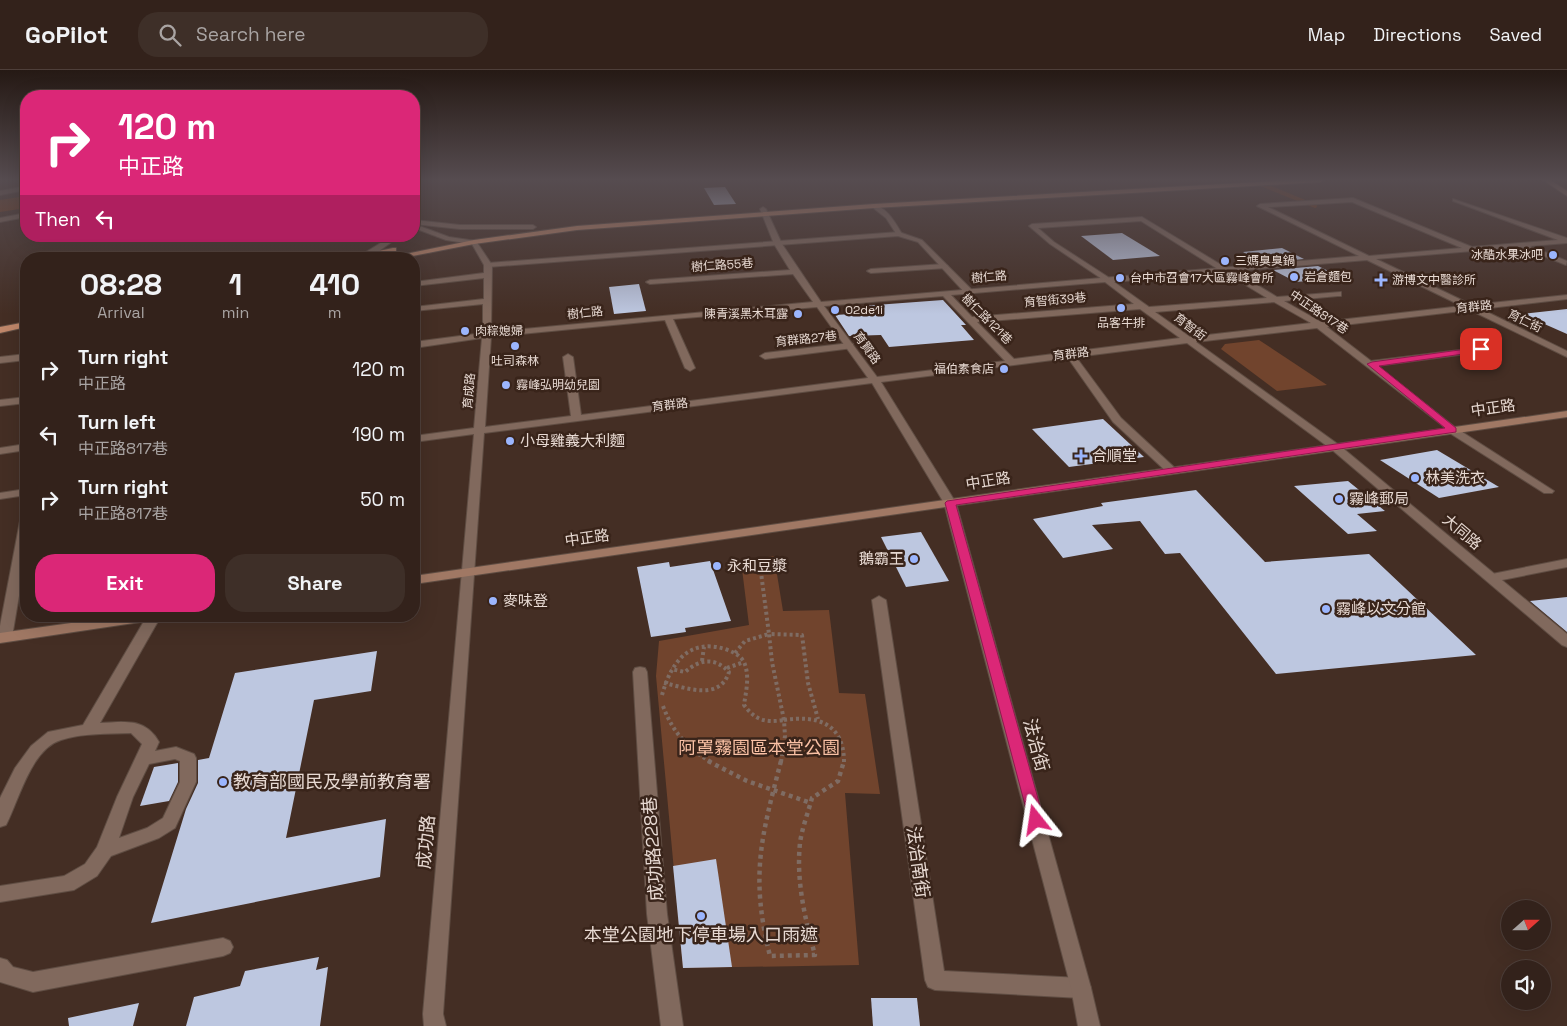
<!DOCTYPE html>
<html lang="en">
<head>
<meta charset="utf-8">
<style>
  body { margin:0; font-family:"Space Grotesk","Noto Sans TC",sans-serif; background:#3e2f28; color:#f1f3f6; height:100vh; display:flex; flex-direction:column; font-size:19px; white-space:nowrap }
  * { box-sizing:border-box; margin:0 }
  p { font-size:16px; color:#a9a4a3 }
  .icon { flex:none; width:28px; height:28px; fill:none; stroke:currentColor; stroke-width:2; stroke-linecap:round; stroke-linejoin:round }
  .map { position:relative; flex:1; overflow:hidden }
  .sheet { position:absolute; left:20px; top:182px; width:400px; height:370px; display:flex; flex-direction:column; background:#33221b; border-radius:20px; box-shadow:0 5px 20px #0002,0 0 0 1px #4e3f3a }
  .sheet>* { flex:none }
  .guide { position:absolute; left:20px; top:20px; width:400px; height:152px; border-radius:20px; box-shadow:0 5px 20px #0002,0 0 0 1px #4e3f3a; background:#db2777; color:#fff; overflow:hidden }
  .needle { width:32px; rotate:69deg }
  .controls { position:absolute; left:1501px; top:830px; display:grid; gap:10px }
  .controls a { display:grid; place-items:center; width:50px; height:50px; border-radius:50%; background:#33221b; box-shadow:0 5px 20px #0002,0 0 0 1px #4e3f3a; font-size:25px }
  .pin { position:absolute; display:grid; place-items:center; width:42px; height:42px; color:#fff; margin:-21px; border-radius:10px; box-shadow:0 2px 8px #0006 }
  .me { position:absolute; width:55px; margin:-28px; rotate:345deg; stroke-linejoin:round; filter:drop-shadow(0 0 4px #0008) }
  .turn { display:flex; align-items:center; gap:18px; height:105px; padding:0 15px; font-size:22px }
  .turn .icon { width:65px; height:65px; stroke-width:2.5 }
  .turn b { display:block; font-size:35px; line-height:42px }
  .then { display:flex; align-items:center; height:48px; padding:0 15px; background:#0003; gap:10px; font-size:19px }
  .eta { display:flex; justify-content:space-evenly; align-items:center; height:85px; text-align:center }
  .eta b { font-size:30px; font-weight:700; line-height:35px }
  .action { display:flex; gap:10px; margin-top:auto; padding:10px 15px }
  .action a { flex:1; height:58px; border-radius:20px; background:#db2777; color:#fff; font-size:20px; font-weight:700; line-height:58px; text-align:center }
  .action a+a { background:#3e2f28; color:#f1f3f6 }
  ul { padding:0; list-style:none }
  li { display:flex; align-items:center; gap:15px; height:65px; padding:0 15px }
  li div { flex:1 }
  li b { display:block; font-size:19px }
  li em { font-style:normal }
  header { display:flex; align-items:center; gap:30px; box-sizing:border-box; height:70px; padding:0 25px; background:#33221b; border-bottom:1px solid #4e3f3a }
  header strong { font-size:24px }
  nav { display:flex; gap:28px; margin-inline-start:auto; font-size:18px }
  .search { width:350px; height:45px; background:#3e2f28; display:flex; align-items:center; gap:12px; box-sizing:border-box; padding:0 18px; border-radius:20px; color:#a9a4a3; font-size:19px }
  .map>svg:first-child { display:block }
  .green { fill:#71442d }
  .lines { fill:none; stroke-linecap:round; stroke-linejoin:round }
  .stream { stroke:#753815; stroke-width:4 }
  .river { fill:#753815; fill-rule:evenodd }
  .building { fill:#bdc7e0 }
  .lane-casing { stroke:#5f4d43; stroke-width:2 }
  .street-casing { stroke:#5f4d43; stroke-width:2 }
  .secondary-casing { stroke:#5f4d43; stroke-width:2 }
  .primary-casing { stroke:#5f4d43; stroke-width:2 }
  .path-far1 { stroke:#7f6c63; stroke-width:4; stroke-dasharray:3 3; stroke-linecap:butt }
  .path { stroke:#7f6c63; stroke-width:4.5; stroke-dasharray:4 4; stroke-linecap:butt }
  .lane { fill:#81695d; fill-rule:evenodd }
  .street { fill:#81695d; fill-rule:evenodd }
  .secondary { fill:#a07864; fill-rule:evenodd }
  .primary { fill:#c0876a; fill-rule:evenodd }
  .route { fill:#db2777; stroke:#8e194d }
  .poi-dot { fill:#9bb5fd; stroke:#39241a; stroke-width:2 }
  .labels { text-anchor:middle; stroke-width:5; stroke-linejoin:round; paint-order:stroke }
  .far-poi-label { font-size:12px; fill:#e7d9d2; stroke:#39241a; text-anchor:start }
  .far-street-label { font-size:12px; fill:#e7d9d2; stroke:#39241a }
  .street-label { font-size:15px; fill:#e7d9d2; stroke:#39241a }
  .poi-label { font-size:15px; fill:#e7d9d2; stroke:#39241a; text-anchor:start }
  .near-street-label { font-size:18px; fill:#e7d9d2; stroke:#39241a }
  .near-park-label { font-size:18px; fill:#f9c0a4; stroke:#39241a }
  .near-poi-label { font-size:18px; fill:#e7d9d2; stroke:#39241a; text-anchor:start }
</style>
</head>
<body>
<header>
<strong>GoPilot</strong>
<div class="search"><svg class="icon" aria-label="search" viewBox="0 0 24 24"><circle cx="10" cy="10" r="6"/><path d="M15 15l6 6"/></svg>Search here</div>
<nav><a>Map</a><a>Directions</a><a>Saved</a></nav>
</header>
<div class="map">
<svg width="1567" height="956" viewBox="0 0 1567 956">
  <rect width="100%" height="100%" fill="#442e24"/>
  <g class="green">
    <polygon points="1259,270 1327,315 1277,321 1221,279 1225,274"/>
    <polygon points="774,486 783,541 829,540 839,623 865,624 880,724 845,723 859,895 683,898 656,606 659,571 749,555 741,491"/>
  </g>
  <g class="lines">
    <polyline class="stream" points="1251,110 1315,136"/>
    <polygon class="river" points="26,126 26,138 0,142 0,130"/>
  </g>
  <g class="building">
    <polygon points="725,117 736,134 714,135 704,118"/>
    <polygon points="1122,163 1160,186 1113,190 1081,166"/>
    <polygon points="1282,178 1304,189 1261,193 1243,182"/>
    <polygon points="1318,196 1343,208 1296,212 1273,200"/>
    <polygon points="639,214 646,241 614,244 609,217"/>
    <polygon points="943,230 966,255 961,255 974,270 889,277 881,265 849,266 835,245 867,243 862,236"/>
    <polygon points="1567,239 1567,264 1522,244"/>
    <polygon points="1103,349 1144,387 1069,397 1032,359"/>
    <polygon points="1437,380 1499,417 1439,428 1380,390"/>
    <polygon points="1348,411 1385,441 1357,444 1377,461 1348,464 1294,416"/>
    <polygon points="1196,420 1265,492 1369,484 1476,585 1276,604 1180,483 1165,484 1140,451 1092,455 1113,479 1063,488 1033,449 1103,436 1101,433"/>
    <polygon points="921,462 949,511 906,517 881,467"/>
    <polygon points="710,491 731,551 685,558 686,562 651,567 637,497 669,492 670,497"/>
    <polygon points="1567,527 1567,562 1530,531"/>
    <polygon points="377,581 371,621 314,630 286,768 386,749 380,807 151,853 186,739 198,713 198,690 209,688 235,603"/>
    <polygon points="178,693 178,712 169,731 140,736 154,697"/>
    <polygon points="716,789 732,897 683,898 673,796"/>
    <polygon points="319,887 316,900 328,897 320,956 186,956 194,927 240,916 245,901"/>
    <polygon points="871,928 917,928 920,956 873,956"/>
    <polygon points="139,933 133,956 69,956 68,948"/>
  </g>
  <g class="lines">
    <defs>
      <g id="lane">
        <polygon points="1142,147 1228,199 1221,201 1141,151 1038,158 1054,172 1108,207 1109,209 1105,211 1050,174 1029,156 1032,154"/>
        <polygon points="414,150 460,155 533,155 536,157 533,159 460,159 414,154"/>
        <polygon points="899,162 922,170 972,220 972,224 966,224 918,172 898,166 488,197 484,195 488,193"/>
        <polygon points="392,166 400,166 372,186 366,186 366,182"/>
        <polygon points="850,273 853,274 853,278 765,289 760,286 765,283"/>
        <polygon points="1452,357 1456,358 1554,421 1552,423 1544,423 1448,362 1447,360"/>
        <polygon points="1567,489 1567,497 1492,512 1485,508 1492,504"/>
        <polygon points="879,526 886,530 944,901 1081,908 1088,911 1091,918 1088,925 1081,928 935,920 928,917 925,910 872,530"/>
        <path d="M147,546H161L100,653C124,652 145,647 159,672L155,681L176,677L194,684L196,688V712L175,758L159,768L111,786L97,806L74,820L0,832V816L64,806L85,794L97,777L117,727L142,674L131,663C108,664 83,663 61,670C31,679 19,730 6,755L0,757V728L15,698L31,676L48,662L83,655ZM175,689L180,691V712L163,748L147,758L119,768L133,727L149,694Z"/>
        <polygon points="223,868 230,871 233,877 230,883 223,886 33,922 0,912 0,888 7,890 13,897 33,902"/>
      </g>
      <g id="street">
        <polygon points="26,116 26,120 0,125 0,121"/>
        <path d="M1353,128L1472,177L1558,170L1453,131V129L1567,168V173L1530,176L1567,191L1566,195L1521,177L1376,189L1472,235L1567,225V229L1481,239L1567,281V287L1470,240L1327,257L1371,291L1484,277V281L1481,282L1377,296L1456,358L1457,360L1452,363L1317,258L1196,272L1339,375L1567,564V577L1562,575L1331,379L1187,273L1076,287L1121,348L1176,399L1178,401L1176,403H1168L1113,352L1068,288L881,312L956,433L1091,918L1100,956H1078L1071,918L944,433L872,313L484,363L443,944L446,956H424L423,944L474,364L414,372V366L474,358L482,268L414,278V272L483,263V234L414,241V237L484,229V208L414,216V212L484,203V195L472,174L446,170L414,158V154L449,167L476,171L492,195L491,262L813,232L793,204L650,214L646,212L650,210L790,200L774,174L760,139L763,137L766,139L782,174L821,232L1359,186L1257,136L1260,134ZM1352,132L1462,178L1369,186L1268,137ZM1367,190L1462,236L1321,252L1284,231L1338,226H1341V222L1277,227L1234,201ZM1224,202L1267,228L1149,237L1114,212ZM1105,212L1134,234L972,247L951,225ZM943,226L1005,291L877,307L824,236ZM1274,232L1311,253L1190,267L1155,242ZM817,237L868,308L581,345L573,287L568,284L563,287L571,346L485,357L491,267L665,250L685,298L690,301L695,298L673,249ZM1140,239L1180,268L1014,289L977,252Z"/>
        <path d="M872,135C886,135 896,154 902,164L901,165H897L886,148L872,137Z"/>
        <polygon points="26,143 26,147 0,152 0,148"/>
        <polygon points="944,194 948,196 947,198 871,203 867,201 871,199"/>
        <polygon points="26,284 26,290 0,293 0,287"/>
        <polygon points="26,327 26,333 0,336 0,330"/>
        <polygon points="26,374 26,380 0,384 0,378"/>
        <polygon points="26,419 26,425 0,429 0,423"/>
        <polygon points="26,447 26,484 12,567 10,570 0,570 0,556 20,451"/>
        <polygon points="640,597 645,598 647,602 667,844 683,956 661,956 647,844 633,602 635,598"/>
      </g>
      <g id="secondary">
        <polygon points="1543,110 1550,110 1567,121 1567,126"/>
        <polygon points="1567,341 1567,347 414,514 414,506"/>
        <polygon points="121,546 161,546 154,550 0,573 0,563"/>
      </g>
      <g id="primary">
        <polygon points="1292,110 1324,110 1321,112 874,138 577,160 474,174 397,189 381,189 474,170 577,156 874,134"/>
        <polygon points="393,178 396,178 396,182 356,189 340,189"/>
        <polygon points="26,252 26,257 0,263 0,257"/>
      </g>
    </defs>
    <use href="#lane" class="lane-casing"/>
    <use href="#street" class="street-casing"/>
    <use href="#secondary" class="secondary-casing"/>
    <use href="#primary" class="primary-casing"/>
    <g class="path-far1">
      <polyline points="735,583 745,571 769,564 760,495"/>
      <polyline points="702,591 704,577"/>
      <polyline points="727,598 744,592"/>
      <path d="M664,613C687,618 720,631 729,602C715,587 700,589 685,602L671,599"/>
      <path d="M662,625C671,593 688,568 725,579C733,582 740,585 744,592C750,606 746,621 744,635C755,650 765,653 784,650"/>
      <path d="M663,636C672,661 687,678 711,692"/>
      <polyline points="784,650 772,592 769,564 802,565 808,613 818,649"/>
      <path d="M784,650C817,645 844,653 844,692"/>
      <polyline points="781,692 785,666 784,650"/>
    </g>
    <g class="path">
      <polyline points="708,691 747,711 811,733"/>
      <path d="M781,691C761,768 750,806 770,886L815,885C805,849 796,811 800,773C802,758 808,743 812,728L838,711L844,691"/>
    </g>
    <use href="#lane" class="lane"/>
    <use href="#street" class="street"/>
    <use href="#secondary" class="secondary"/>
    <use href="#primary" class="primary"/>
  </g>
  <linearGradient id="sky" x2="0" y2="1"><stop stop-color="#251914"/><stop offset="0.45" stop-color="#564c50"/><stop offset="1" stop-color="#564c50" stop-opacity="0"/></linearGradient>
  <rect width="1567" height="244" fill="url(#sky)"/>
  <polygon class="route" points="1481,277 1484,278 1484,281 1379,296 1456,358 1456,362 956,435 1044,750 1041,754 1036,756 1030,754 945,433 947,431 1445,358 1367,294 1372,292"/>
  <g class="poi-dot">
    <circle cx="1553" cy="185" r="5"/>
    <circle cx="1225" cy="191" r="5"/>
    <circle cx="1294" cy="207" r="5"/>
    <circle cx="1120" cy="208" r="5"/>
    <path d="M1378.5 202.5h5v5h5v5h-5v5h-5v-5h-5v-5h5z"/>
    <circle cx="1121" cy="238" r="5"/>
    <circle cx="835" cy="240" r="5"/>
    <circle cx="798" cy="244" r="5"/>
    <circle cx="465" cy="261" r="5"/>
    <circle cx="515" cy="276" r="5"/>
    <circle cx="1004" cy="299" r="5"/>
    <circle cx="506" cy="315" r="5"/>
    <circle cx="510" cy="371" r="5"/>
    <path d="M1078.5 378.5h5v5h5v5h-5v5h-5v-5h-5v-5h5z"/>
    <circle cx="1415" cy="408" r="5"/>
    <circle cx="1339" cy="429" r="5"/>
    <circle cx="914" cy="489" r="5"/>
    <circle cx="717" cy="496" r="5"/>
    <circle cx="493" cy="531" r="5"/>
    <circle cx="1326" cy="539" r="5"/>
    <circle cx="223" cy="712" r="5"/>
    <circle cx="701" cy="846" r="5"/>
  </g>
  <g class="labels">
    <g class="far-poi-label">
      <text x="1543" y="189" text-anchor="end">冰酷水果冰吧</text>
      <text x="1235" y="195">三媽臭臭鍋</text>
      <text x="1304" y="211">岩倉麵包</text>
      <text x="1130" y="212">台中市召會17大區霧峰會所</text>
      <text x="1392" y="214">游博文中醫診所</text>
      <text x="845" y="244">O2de1i</text>
      <text x="788" y="248" text-anchor="end">陳青溪黑木耳露</text>
      <text x="1121" y="257" text-anchor="middle">品客牛排</text>
      <text x="475" y="265">肉粽媳婦</text>
      <text x="515" y="295" text-anchor="middle">吐司森林</text>
      <text x="994" y="303" text-anchor="end">福伯素食店</text>
      <text x="516" y="319">霧峰弘明幼兒園</text>
    </g>
    <g class="far-street-label">
      <text transform="translate(722 195) rotate(-4)" y="4">樹仁路55巷</text>
      <text transform="translate(989 207) rotate(-5)" y="4">樹仁路</text>
      <text transform="translate(1055 230) rotate(-5)" y="4">育智街39巷</text>
      <text transform="translate(1474 237) rotate(-6)" y="4">育群路</text>
      <text transform="translate(1319 242) rotate(34)" y="4">中正路817巷</text>
      <text transform="translate(585 243) rotate(-6)" y="4">樹仁路</text>
      <text transform="translate(987 249) rotate(45)" y="4">樹仁路121巷</text>
      <text transform="translate(1525 251) rotate(26)" y="4">育仁街</text>
      <text transform="translate(1190 257) rotate(37)" y="4">育智街</text>
      <text transform="translate(806 269) rotate(-6)" y="4">育群路27巷</text>
      <text transform="translate(867 278) rotate(54)" y="4">育賢路</text>
      <text transform="translate(1071 284) rotate(-7)" y="4">育群路</text>
      <text transform="translate(469 321) rotate(-85)" y="4">育成路</text>
      <text transform="translate(670 335) rotate(-7)" y="4">育群路</text>
    </g>
    <g class="street-label">
      <text transform="translate(1493 338) rotate(-8)" y="5">中正路</text>
      <text transform="translate(988 411) rotate(-9)" y="5">中正路</text>
      <text transform="translate(1462 462) rotate(40)" y="5">大同路</text>
      <text transform="translate(587 468) rotate(-8)" y="5">中正路</text>
    </g>
    <g class="poi-label">
      <text x="520" y="376">小母雞義大利麵</text>
      <text x="1092" y="391">合順堂</text>
      <text x="1425" y="413">林美洗衣</text>
      <text x="1349" y="434">霧峰郵局</text>
      <text x="904" y="494" text-anchor="end">鵝霸王</text>
      <text x="727" y="501">永和豆漿</text>
      <text x="503" y="536">麥味登</text>
      <text x="1336" y="544">霧峰以文分館</text>
    </g>
    <g class="near-street-label">
      <text transform="translate(1036 675) rotate(75)" y="6">法治街</text>
      <text transform="translate(426 772) rotate(-85)" y="6">成功路</text>
      <text transform="translate(653 779) rotate(-94)" y="6">成功路228巷</text>
      <text transform="translate(918 792) rotate(82)" y="6">法治南街</text>
    </g>
    <g class="near-park-label">
      <text x="759" y="684">阿罩霧園區本堂公園</text>
    </g>
    <g class="near-poi-label">
      <text x="233" y="718">教育部國民及學前教育署</text>
      <text x="701" y="871" text-anchor="middle">本堂公園地下停車場入口雨遮</text>
    </g>
  </g>
</svg>
<div class="controls">
<a><svg class="needle" viewBox="-14 -14 28 28"><path d="M0-13l5 13h-10z" fill="#e53935"/><path d="M0 13l5-13h-10z" fill="#a9a4a3"/></svg></a>
<a><svg class="icon" aria-label="sound" viewBox="0 0 24 24"><path d="M4 9h4l5-4v14l-5-4H4zM17 9q2 3 0 6"/></svg></a>
</div>
<div class="pin" style="left:1481px;top:279px;background:#d93025"><svg class="icon" aria-label="arrive" viewBox="0 0 24 24"><path d="M6 21V4h12l-3 4 3 4H6"/></svg></div>
<svg class="me" style="left:1036px;top:750px" viewBox="-20 -20 40 40"><path d="M0-17L14 15 0 8-14 15z" fill="#db2777" stroke="#fff" stroke-width="4"/></svg>
<div class="guide">
<div class="turn"><svg class="icon" aria-label="right" viewBox="0 0 24 24"><path d="M7 20v-9h11M14 6l5 5-5 5"/></svg><div><b>120 m</b>中正路</div></div>
<div class="then">Then<svg class="icon" aria-label="left" viewBox="0 0 24 24"><path d="M17 20v-9H6M10 6l-5 5 5 5"/></svg></div>
</div>
<section class="sheet">
<div class="eta">
<div><b>08:28</b><p>Arrival</p></div>
<div><b>1</b><p>min</p></div>
<div><b>410</b><p>m</p></div>
</div>
<ul>
<li><svg class="icon" aria-label="right" viewBox="0 0 24 24"><path d="M7 20v-9h11M14 6l5 5-5 5"/></svg><div><b>Turn right</b><p>中正路</p></div><em>120 m</em></li>
<li><svg class="icon" aria-label="left" viewBox="0 0 24 24"><path d="M17 20v-9H6M10 6l-5 5 5 5"/></svg><div><b>Turn left</b><p>中正路817巷</p></div><em>190 m</em></li>
<li><svg class="icon" aria-label="right" viewBox="0 0 24 24"><path d="M7 20v-9h11M14 6l5 5-5 5"/></svg><div><b>Turn right</b><p>中正路817巷</p></div><em>50 m</em></li>
</ul>
<div class="action"><a>Exit</a><a>Share</a></div>
</section>
</div>
</body>
</html>
